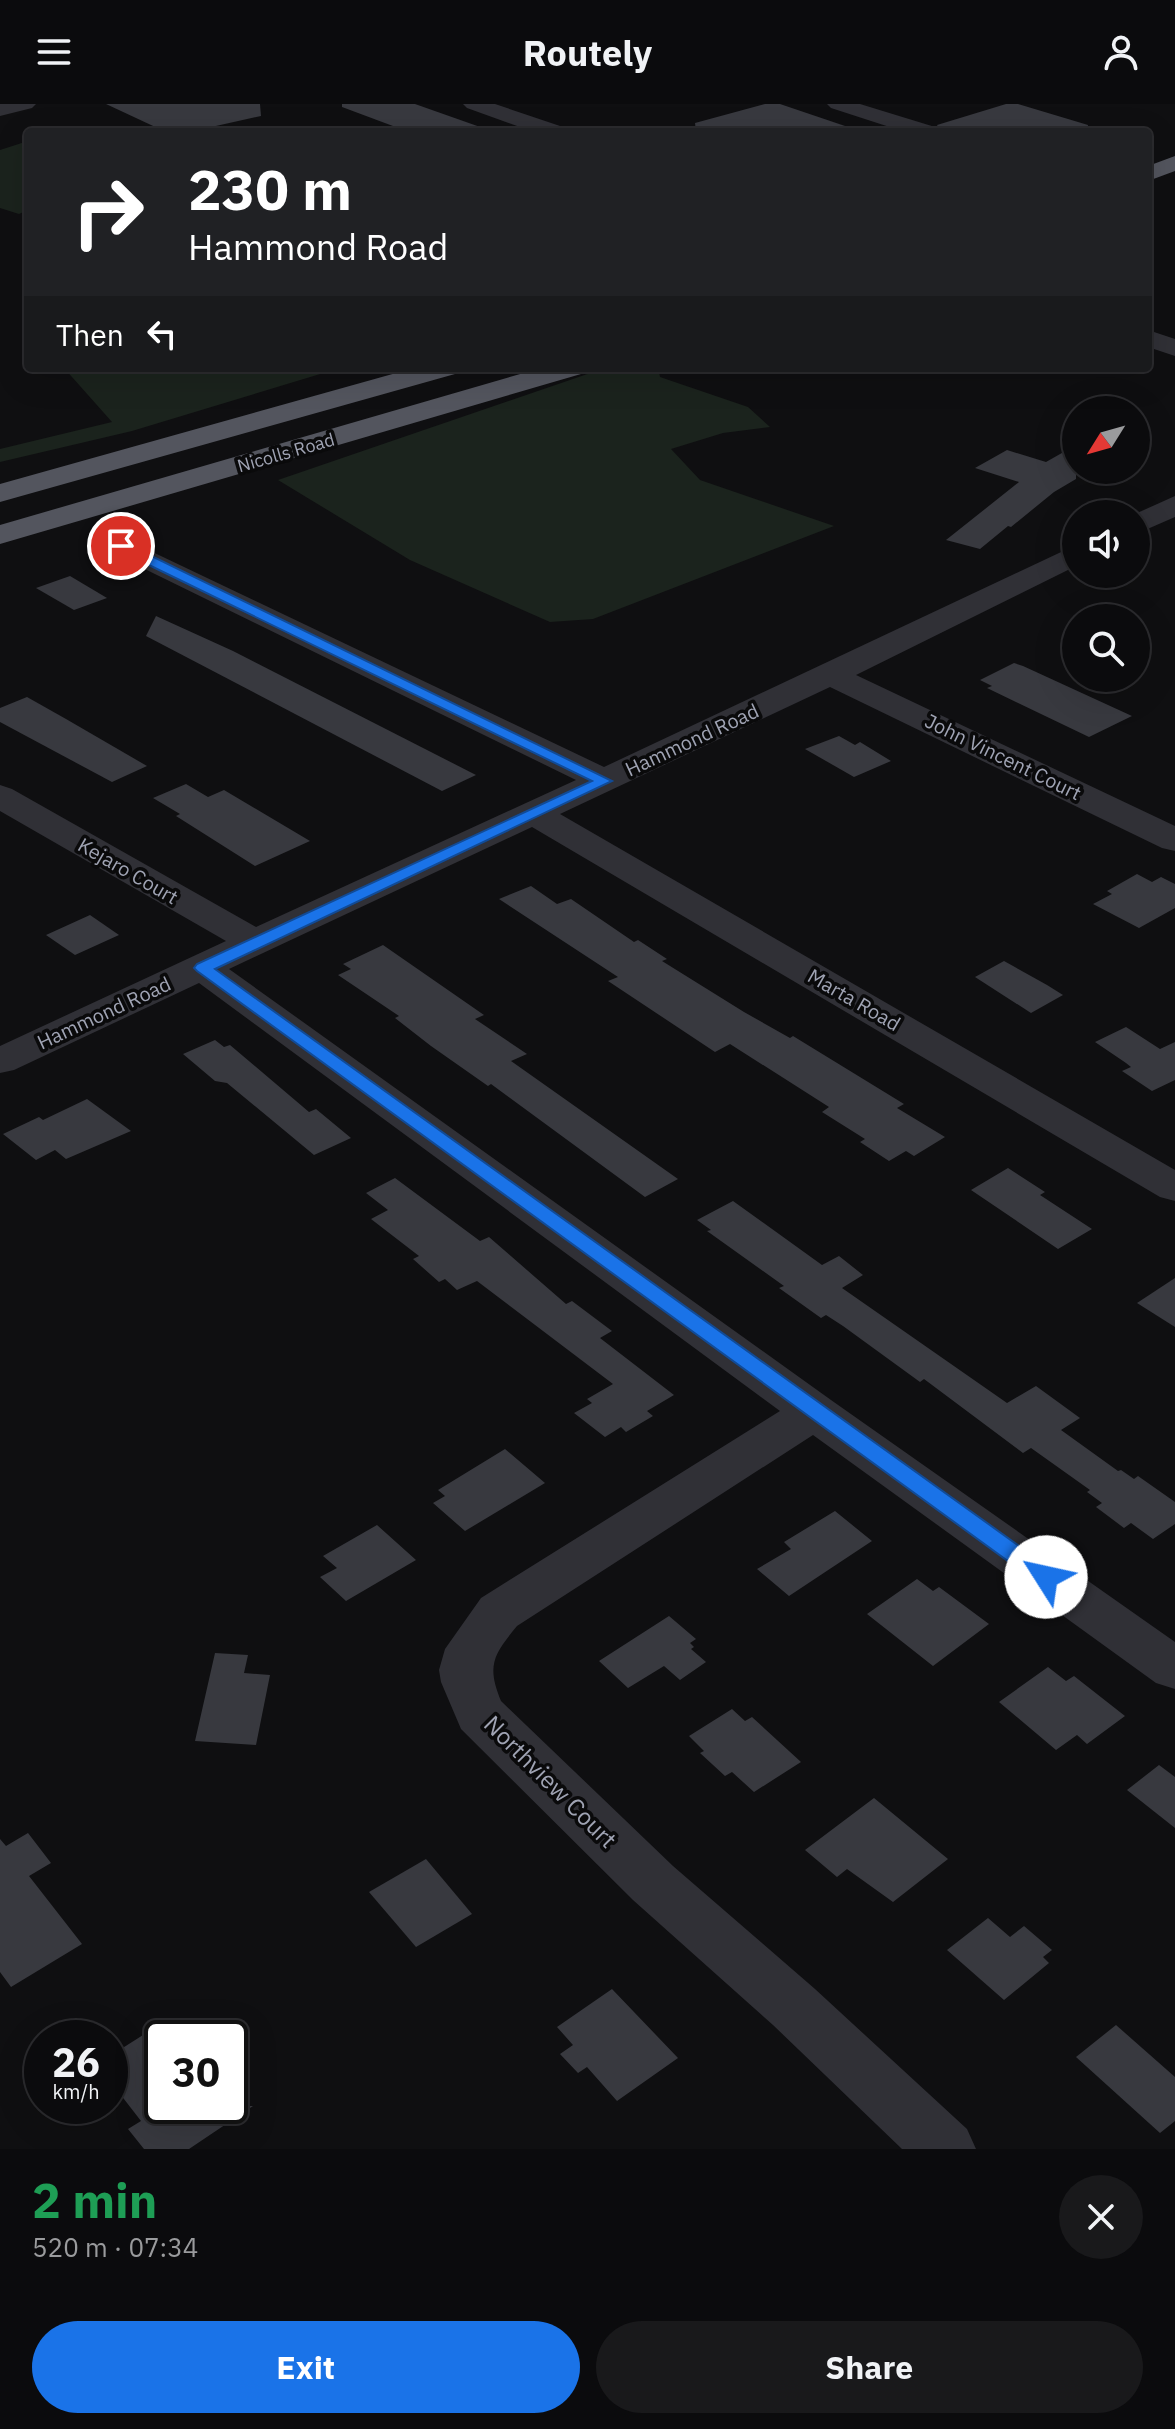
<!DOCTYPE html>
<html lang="en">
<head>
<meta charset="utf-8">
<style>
  body { margin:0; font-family:"IBM Plex Sans",sans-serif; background:#19191b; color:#f1f3f6; height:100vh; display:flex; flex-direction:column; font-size:30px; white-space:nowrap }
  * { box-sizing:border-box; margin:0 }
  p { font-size:26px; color:#9a9b9d }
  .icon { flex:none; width:44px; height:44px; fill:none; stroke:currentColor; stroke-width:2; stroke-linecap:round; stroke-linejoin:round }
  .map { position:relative; height:2045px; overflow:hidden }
  .details { display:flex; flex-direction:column; background:#0b0b0d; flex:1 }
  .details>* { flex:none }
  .banner { position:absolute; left:24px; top:24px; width:1128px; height:244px; border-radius:8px; box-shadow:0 8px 32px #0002,0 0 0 2px #2b2b2e; background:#202124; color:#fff; overflow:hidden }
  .needle { width:52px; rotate:233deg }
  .buttons { position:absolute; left:1062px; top:292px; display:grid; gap:16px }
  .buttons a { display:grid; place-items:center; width:88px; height:88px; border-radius:50%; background:#0b0b0d; box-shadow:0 8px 32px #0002,0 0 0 2px #2b2b2e; font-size:40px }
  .speed { position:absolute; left:24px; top:1916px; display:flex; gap:16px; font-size:40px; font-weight:700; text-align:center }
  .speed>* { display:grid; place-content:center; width:104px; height:104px; border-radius:50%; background:#0b0b0d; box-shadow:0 8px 32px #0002,0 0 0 2px #2b2b2e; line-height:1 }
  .speed small { font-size:20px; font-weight:400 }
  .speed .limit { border:4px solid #111; border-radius:12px; background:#fff; color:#111 }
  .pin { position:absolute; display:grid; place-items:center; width:68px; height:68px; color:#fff; margin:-34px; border:4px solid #fff; border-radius:50%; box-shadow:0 2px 8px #0007 }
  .me { position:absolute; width:88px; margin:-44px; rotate:305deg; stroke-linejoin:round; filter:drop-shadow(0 0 6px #0008) }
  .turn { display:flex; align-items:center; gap:28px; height:168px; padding:0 32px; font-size:36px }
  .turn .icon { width:104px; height:104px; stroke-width:2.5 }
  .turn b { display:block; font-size:56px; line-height:68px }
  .then { display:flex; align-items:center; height:76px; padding:0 32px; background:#0003; gap:16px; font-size:30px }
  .round { display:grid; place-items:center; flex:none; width:84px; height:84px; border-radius:42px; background:#19191b }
  .overview { display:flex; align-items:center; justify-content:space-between; height:136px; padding:0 32px }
  h1 { font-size:48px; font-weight:700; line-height:60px; color:#1e9e55 }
  .action { display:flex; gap:16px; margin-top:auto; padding:16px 32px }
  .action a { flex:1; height:92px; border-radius:48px; background:#1a73e8; color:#fff; font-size:32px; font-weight:700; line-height:92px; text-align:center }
  .action a+a { background:#19191b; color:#f1f3f6 }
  header { display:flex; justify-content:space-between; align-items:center; height:104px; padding:0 32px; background:#0b0b0d; font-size:36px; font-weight:700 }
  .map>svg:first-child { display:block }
  .green { fill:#1b231d }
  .building { fill:#38393f }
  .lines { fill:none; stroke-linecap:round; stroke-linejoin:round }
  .minor { fill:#303036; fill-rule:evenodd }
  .trunk { fill:#53555e; fill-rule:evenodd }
  .route { fill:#1a73e8; stroke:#114b97; stroke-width:2 }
  .labels { text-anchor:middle; stroke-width:7; stroke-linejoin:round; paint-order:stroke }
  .far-street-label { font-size:18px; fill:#9fa3b3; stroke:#0a0a0b }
  .street-label { font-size:20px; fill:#9fa3b3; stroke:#0a0a0b }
  .near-street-label { font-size:24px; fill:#9fa3b3; stroke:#0a0a0b }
</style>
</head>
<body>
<header><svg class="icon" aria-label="menu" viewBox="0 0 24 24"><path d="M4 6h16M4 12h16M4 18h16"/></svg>Routely<svg class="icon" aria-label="person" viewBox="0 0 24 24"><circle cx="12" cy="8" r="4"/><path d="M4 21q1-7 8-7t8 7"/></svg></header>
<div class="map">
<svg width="1175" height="2045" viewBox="0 0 1175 2045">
  <rect width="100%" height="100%" fill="#0f0f11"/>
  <g class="green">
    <polygon points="28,37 28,106 19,110 0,104 0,46"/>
    <polygon points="64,264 340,264 132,327 0,358 0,345 112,318"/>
    <polygon points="605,264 658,264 660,273 748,303 770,323 723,329 671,345 700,376 834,422 593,515 550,518 410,456 278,376"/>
  </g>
  <g class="building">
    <polygon points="106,0 260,0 261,12 189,28 166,28"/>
    <polygon points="342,0 415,0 483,24 482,28 409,28 342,3"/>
    <polygon points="765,0 780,0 848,23 847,28 696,28 695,19"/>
    <polygon points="1006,0 1018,0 1088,21 1087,28 941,28 937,21"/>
    <polygon points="1076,341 1076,375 1054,388 1011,423 1008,422 980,445 946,436 1019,378 975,364 1007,346 1046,358"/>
    <polygon points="70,472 107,494 74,506 36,484"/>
    <polygon points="156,512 233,547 476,671 442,687 146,532"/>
    <polygon points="1014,559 1023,562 1132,612 1089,633 987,584 992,582 980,576"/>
    <polygon points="27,593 66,615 147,662 112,678 0,618 0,604"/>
    <polygon points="839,632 855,641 860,638 891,657 854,673 805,645"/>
    <polygon points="186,680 208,693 224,686 310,737 255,762 176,712 180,710 153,694"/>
    <polygon points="1137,770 1152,778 1161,773 1175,780 1175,804 1139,824 1093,800 1112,790 1107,787"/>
    <polygon points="531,782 557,800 571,795 634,838 638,836 667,855 662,857 744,908 790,934 793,932 904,1000 897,1004 945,1033 914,1052 906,1047 889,1057 860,1038 865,1035 822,1008 829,1003 730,940 715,948 608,877 618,873 499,795"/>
    <polygon points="90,811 119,831 75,851 46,831"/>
    <polygon points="383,841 484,911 475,915 527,950 511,957 678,1075 645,1093 491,980 488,982 431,942 395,914 399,912 338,871 351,865 343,860"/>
    <polygon points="1004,857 1047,881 1063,891 1031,909 975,873"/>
    <polygon points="1126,923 1160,945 1175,938 1175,976 1152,987 1122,967 1131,963 1126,959 1095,938"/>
    <polygon points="215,936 224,943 230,941 309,1008 316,1005 351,1034 314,1051 227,979 215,977 183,950"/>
    <polygon points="87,995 131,1027 66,1055 55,1046 36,1056 3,1030 39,1013 43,1016"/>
    <polygon points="1008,1064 1045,1088 1040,1091 1092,1125 1058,1145 971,1086"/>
    <polygon points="395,1074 480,1137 489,1133 566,1200 572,1197 612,1227 600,1234 674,1291 647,1307 653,1312 626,1328 621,1323 605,1333 574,1309 592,1299 587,1295 613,1280 477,1177 457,1186 445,1175 439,1178 413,1155 419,1152 371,1115 388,1106 366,1089"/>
    <polygon points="733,1097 822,1161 839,1152 863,1171 842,1184 1007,1299 1036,1282 1080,1314 1061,1326 1118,1367 1121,1366 1134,1375 1138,1372 1175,1398 1175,1420 1153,1435 1131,1419 1124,1424 1096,1403 1102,1399 1087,1388 1090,1386 1031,1344 1023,1349 924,1275 920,1278 843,1222 826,1211 821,1214 779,1184 784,1182 707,1127 711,1126 697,1116"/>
    <polygon points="1175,1174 1175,1223 1137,1199"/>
    <polygon points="505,1345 545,1379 465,1427 433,1399 445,1392 438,1386"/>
    <polygon points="835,1407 872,1437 789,1492 757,1465 791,1445 784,1438"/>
    <polygon points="377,1421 416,1456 346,1497 320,1473 337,1464 323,1452"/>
    <polygon points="917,1475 933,1487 939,1483 989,1520 933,1562 867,1510"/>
    <polygon points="669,1512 696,1535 690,1539 694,1543 691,1545 706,1558 680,1576 664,1562 628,1584 599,1557"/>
    <polygon points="215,1549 248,1551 244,1569 270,1571 256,1641 195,1637"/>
    <polygon points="1048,1563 1066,1577 1074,1572 1125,1612 1087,1640 1077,1631 1056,1646 999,1598"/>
    <polygon points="732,1605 745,1617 752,1613 801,1658 754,1688 732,1668 725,1672 700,1649 704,1647 689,1632"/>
    <polygon points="1159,1661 1175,1673 1175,1724 1127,1686"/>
    <polygon points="874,1694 948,1755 893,1798 847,1765 837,1773 805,1746"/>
    <polygon points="28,1729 51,1759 29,1772 82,1840 11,1883 0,1868 0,1735 6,1742"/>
    <polygon points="426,1755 472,1810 416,1843 369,1788"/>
    <polygon points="988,1814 1010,1833 1024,1822 1052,1846 1043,1853 1049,1859 1004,1896 947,1846"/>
    <polygon points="612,1885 678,1954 617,1997 587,1963 578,1969 560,1950 573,1941 557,1923"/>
    <polygon points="162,1919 162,2002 253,2002 189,2045 144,2045 128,2025 141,2017 110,1977 110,1952"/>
    <polygon points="1116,1921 1175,1973 1175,2017 1160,2029 1076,1953"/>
  </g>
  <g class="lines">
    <g class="minor">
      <polygon points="0,0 36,0 32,4 0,12"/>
      <polygon points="463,0 495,0 563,23 566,28 534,28 467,4"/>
      <polygon points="827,0 860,0 935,23 938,28 905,28 831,4"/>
      <polygon points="1148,226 1175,235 1175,252 1148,243"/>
      <polygon points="1175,392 1175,413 1136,430 1135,410"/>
      <path d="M121,433L604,663L1076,441V462L856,571L1175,722V747L1162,744L830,583L560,710L1175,1066V1097L1160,1093L532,723L229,865L831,1296L1175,1538V1585L1156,1579L813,1331L517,1522C494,1550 486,1561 501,1597L673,1762L815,1885L967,2025L976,2045H902L773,1921L633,1796L461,1625L441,1578L439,1566L445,1545L481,1494L780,1307L199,879L14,966L0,969V942L226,837L0,707V681L12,685L256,823L576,676L110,448L106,442L110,436Z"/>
    </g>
    <g class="trunk">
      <polygon points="1175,52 1175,67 1148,77 1148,62"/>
      <polygon points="414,264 459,264 455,270 0,398 0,380"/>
      <polygon points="541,264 585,264 581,270 0,440 0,421"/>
    </g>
  </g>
  <polygon class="route" points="116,439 125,439 612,677 215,865 1054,1467 1057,1473 1054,1479 1038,1479 197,867 194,864 197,860 592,677 116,445"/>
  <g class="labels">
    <g class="far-street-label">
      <text transform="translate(286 349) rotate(-16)" y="6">Nicolls Road</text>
    </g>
    <g class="street-label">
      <text transform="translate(692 636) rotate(-25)" y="7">Hammond Road</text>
      <text transform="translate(1003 653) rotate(26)" y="7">John Vincent Court</text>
      <text transform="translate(128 767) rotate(30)" y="7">Kejaro Court</text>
      <text transform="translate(854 896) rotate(30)" y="7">Marta Road</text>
      <text transform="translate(104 909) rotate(-25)" y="7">Hammond Road</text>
    </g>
    <g class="near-street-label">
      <text transform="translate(550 1678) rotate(45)" y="8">Northview Court</text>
    </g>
  </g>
</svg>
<div class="buttons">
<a><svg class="needle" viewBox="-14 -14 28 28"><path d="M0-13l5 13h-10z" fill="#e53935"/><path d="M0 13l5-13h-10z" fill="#9a9b9d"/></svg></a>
<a><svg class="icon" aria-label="sound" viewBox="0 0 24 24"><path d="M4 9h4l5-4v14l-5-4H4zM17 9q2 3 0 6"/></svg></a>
<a><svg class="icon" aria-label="search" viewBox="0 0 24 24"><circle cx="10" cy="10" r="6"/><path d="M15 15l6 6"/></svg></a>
</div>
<div class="speed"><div>26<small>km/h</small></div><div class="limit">30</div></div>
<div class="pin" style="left:121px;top:442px;background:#d93025"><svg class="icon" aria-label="arrive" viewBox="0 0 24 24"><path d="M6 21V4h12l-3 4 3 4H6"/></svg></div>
<svg class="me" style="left:1046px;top:1473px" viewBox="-20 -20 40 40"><circle r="19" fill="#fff"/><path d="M0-13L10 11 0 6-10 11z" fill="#1a73e8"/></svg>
<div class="banner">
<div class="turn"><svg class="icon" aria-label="right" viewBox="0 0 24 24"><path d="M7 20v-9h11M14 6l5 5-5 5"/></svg><div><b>230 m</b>Hammond Road</div></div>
<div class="then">Then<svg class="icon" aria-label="left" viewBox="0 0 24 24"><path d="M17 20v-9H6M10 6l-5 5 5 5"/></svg></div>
</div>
</div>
<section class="details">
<div class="overview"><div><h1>2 min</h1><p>520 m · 07:34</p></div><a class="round"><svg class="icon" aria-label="close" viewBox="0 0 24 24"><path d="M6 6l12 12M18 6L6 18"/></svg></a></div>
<div class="action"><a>Exit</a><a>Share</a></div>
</section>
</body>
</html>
